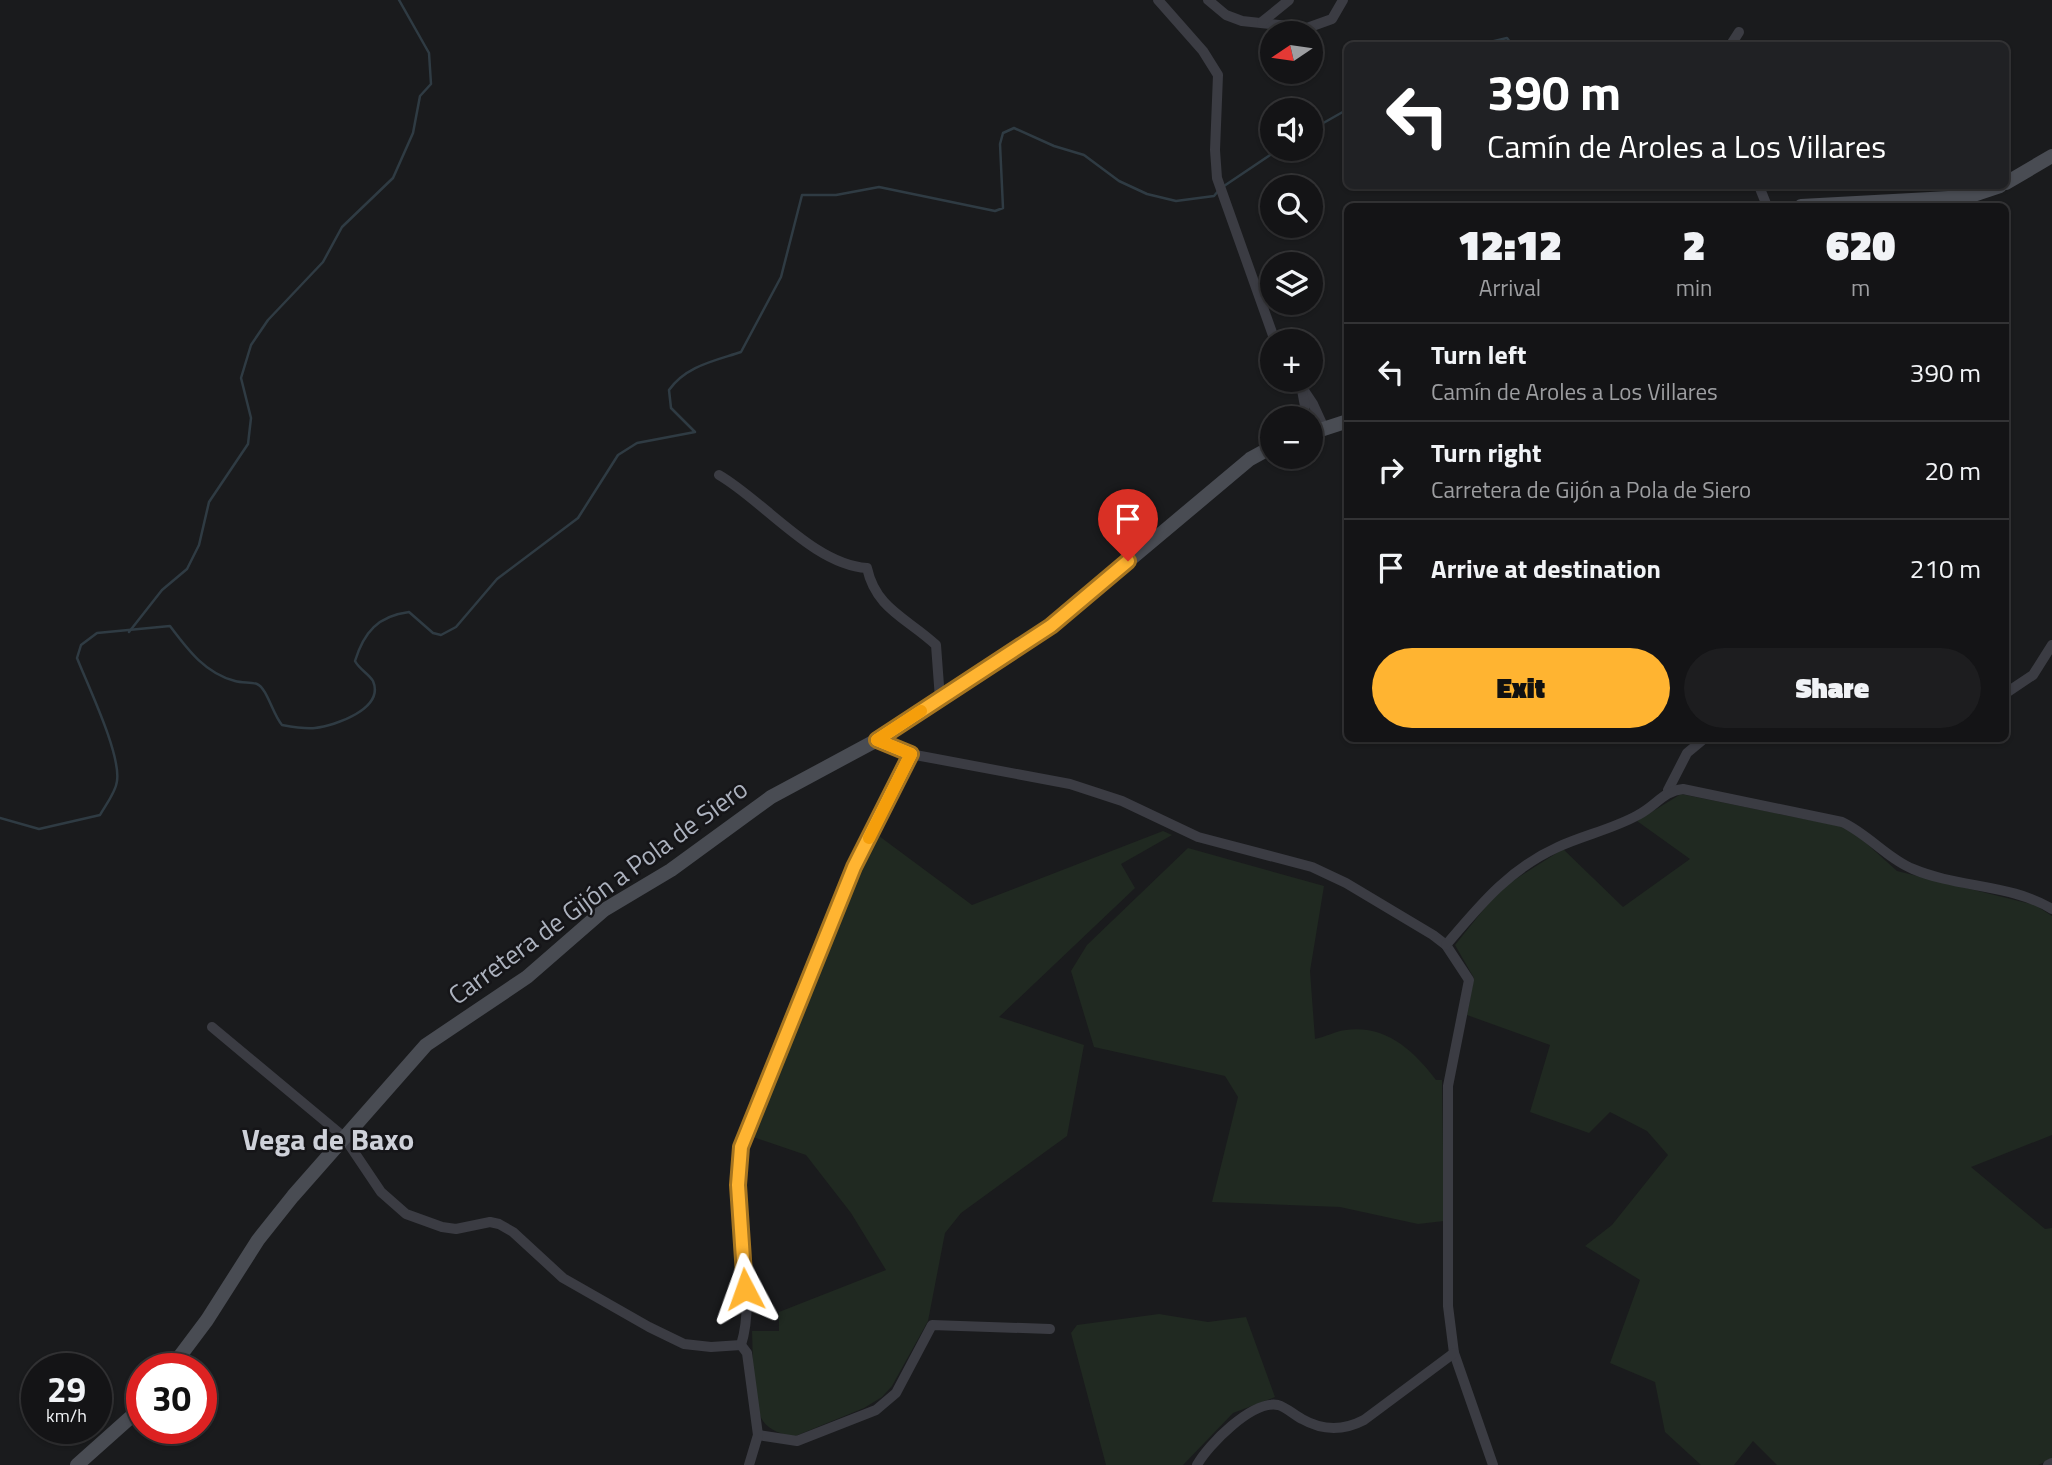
<!DOCTYPE html>
<html lang="en">
<head>
<meta charset="utf-8">
<style>
  body { margin:0; font-family:"Titillium Web",sans-serif; background:#1d1d1f; color:#f1f3f6; height:100vh; display:flex; flex-direction:column; font-size:26px; white-space:nowrap }
  * { box-sizing:border-box; margin:0 }
  p { font-size:23px; color:#9d9ea1 }
  .icon { flex:none; width:38px; height:38px; fill:none; stroke:currentColor; stroke-width:2; stroke-linecap:round; stroke-linejoin:round }
  .map { position:relative; flex:1; overflow:hidden }
  .side { position:absolute; left:1344px; top:203px; width:665px; height:539px; display:flex; flex-direction:column; background:#141416; border-radius:10px; box-shadow:0 2px 5px #0004,0 0 0 2px #333335 }
  .side>* { flex:none }
  .banner { position:absolute; left:1344px; top:42px; width:665px; height:147px; border-radius:10px; box-shadow:0 2px 5px #0004,0 0 0 2px #333335; background:#202124; color:#fff; overflow:hidden }
  .needle { width:46px; rotate:257deg }
  .tools { position:absolute; left:1260px; top:21px; display:grid; gap:14px }
  .tools a { display:grid; place-items:center; width:63px; height:63px; border-radius:50%; background:#141416; box-shadow:0 2px 5px #0004,0 0 0 2px #333335; font-size:35px }
  .speed { position:absolute; left:21px; top:1353px; display:flex; gap:14px; font-size:35px; font-weight:700; text-align:center }
  .speed>* { display:grid; place-content:center; width:91px; height:91px; border-radius:50%; background:#141416; box-shadow:0 2px 5px #0004,0 0 0 2px #333335; line-height:1 }
  .speed small { font-size:18px; font-weight:400 }
  .speed .limit { border:10px solid #d22; background:#fff; color:#111 }
  .pin { position:absolute; display:grid; place-items:center; width:60px; height:60px; color:#fff; margin:-72px -30px; border-radius:50% 50% 50% 0; rotate:-45deg; box-shadow:0 0 7px #0007 }
  .pin .icon { rotate:45deg }
  .me { position:absolute; width:77px; margin:-38px; rotate:356deg; stroke-linejoin:round; filter:drop-shadow(0 0 5px #0008) }
  .turn { display:flex; align-items:center; gap:24px; height:147px; padding:0 28px; font-size:32px }
  .turn .icon { width:91px; height:91px; stroke-width:2.5 }
  .turn b { display:block; font-size:49px; line-height:60px }
  .eta { display:flex; justify-content:space-evenly; align-items:center; height:119px; text-align:center }
  .eta b { font-size:42px; font-weight:800; line-height:49px }
  .cta { display:flex; gap:14px; margin-top:auto; padding:14px 28px }
  .cta a { flex:1; height:80px; border-radius:42px; background:#ffb431; color:#111; font-size:28px; font-weight:800; line-height:80px; text-align:center }
  .cta a+a { background:#1d1d1f; color:#f1f3f6 }
  ul { padding:0; list-style:none }
  li { display:flex; align-items:center; gap:21px; height:98px; padding:0 28px; border-top:2px solid #333335 }
  li div { flex:1 }
  li b { display:block; font-size:26px }
  li em { font-style:normal }
  .map>svg:first-child { display:block }
  .green { fill:#202921 }
  .lines { fill:none; stroke-linecap:round; stroke-linejoin:round }
  .stream { stroke:#2f3b43; stroke-width:2.5 }
  .street { stroke:#3b3c43; stroke-width:10 }
  .secondary { stroke:#494c53; stroke-width:14 }
  .route-casing { stroke:#a67520; stroke-width:18 }
  .route { stroke:#ffb431; stroke-width:12 }
  .slow { stroke:#f59e0b; stroke-width:12 }
  .labels { text-anchor:middle; stroke-width:5; stroke-linejoin:round; paint-order:stroke }
  .street-label { font-size:26px; fill:#acb2be; stroke:#151518 }
  .quarter-label { font-size:30px; font-weight:bold; fill:#ced1d9; stroke:#151518 }
</style>
</head>
<body>
<div class="map">
<svg width="2052" height="1465" viewBox="0 0 2052 1465">
  <rect width="100%" height="100%" fill="#1a1b1d"/>
  <g class="green">
    <polygon points="1681,794 1839,826 1856,834 1897,871 2035,905 2052,916 2052,1135 1971,1167 2045,1229 2052,1228 2052,1459 2038,1465 1777,1465 1753,1441 1734,1465 1701,1465 1665,1432 1655,1382 1610,1363 1640,1280 1585,1246 1612,1225 1668,1155 1647,1131 1610,1112 1589,1133 1530,1112 1550,1045 1467,1015 1474,978 1455,945 1500,889 1563,849 1623,907 1690,859 1637,821"/>
    <path d="M1163,831L1172,835L1121,864L1135,888L999,1017L1084,1045L1067,1136L961,1213L945,1233L928,1321L892,1386L882,1397L864,1408L793,1437C783,1434 770,1431 763,1421C752,1404 753,1352 752,1331H779V1312L886,1270L851,1213L806,1155L750,1136L856,876L879,836L972,905Z"/>
    <path d="M1188,848L1324,886L1310,971L1315,1039C1325,1037 1336,1031 1346,1030C1386,1025 1413,1050 1436,1080H1442L1444,1221L1418,1224L1340,1207L1212,1202L1238,1097L1225,1076L1094,1047L1071,971L1087,945Z"/>
    <polygon points="1159,1314 1208,1322 1246,1317 1275,1397 1233,1413 1183,1465 1106,1465 1071,1333 1077,1325"/>
  </g>
  <g class="lines">
    <g class="stream">
      <polyline points="1473,46 1507,38 1513,46"/>
      <polyline points="1311,130 1348,109"/>
      <polyline points="1224,186 1279,149"/>
      <polyline points="129,632 162,590 187,569 199,545 209,502 248,444 251,418 241,378 251,345 268,320 323,262 342,227 393,178 413,133 420,96 431,84 429,53 399,0"/>
      <path d="M0,818L39,829L100,815C105,806 116,792 117,781C121,754 88,686 77,658L81,645L97,633L170,626C188,650 205,673 235,681C242,683 251,682 257,684C267,688 273,715 282,725C293,727 304,729 315,728C334,726 385,709 373,681C369,674 359,669 355,661C364,632 378,616 409,612L433,633L441,635L456,627L497,579L578,518L618,455L637,443L695,432L671,408L669,390C686,366 714,361 741,352L781,277L802,195H836L879,187L995,211L1003,208L1000,144L1003,133L1014,128L1054,146L1084,155L1119,181L1147,194L1176,201L1214,196L1219,190"/>
    </g>
    <g class="street">
      <polyline points="1158,0 1203,51 1218,75 1215,150 1217,178 1275,341"/>
      <polyline points="1208,0 1226,15 1242,21 1307,28 1332,19 1343,0"/>
      <polyline points="1262,22 1289,0"/>
      <polyline points="1730,46 1739,32"/>
      <polyline points="1759,186 1767,206"/>
      <polyline points="1297,380 1313,404 1324,428"/>
      <polyline points="1301,418 1305,406 1302,390"/>
      <path d="M719,475C764,501 814,565 867,568C876,609 907,618 936,645L940,699"/>
      <polyline points="2006,693 2033,675 2052,645"/>
      <polyline points="877,740 910,754 1070,784 1122,801 1198,837 1312,867 1346,883 1433,935 1446,945 1469,980 1448,1086 1448,1306 1454,1353 1493,1465"/>
      <polyline points="1668,790 1687,753 1705,738"/>
      <path d="M1446,945C1480,905 1509,869 1558,847C1584,835 1613,829 1638,815C1656,806 1663,791 1683,789L1842,822C1868,834 1888,859 1913,869C1958,888 2011,884 2052,909"/>
      <polyline points="212,1027 344,1137 381,1192 406,1214 442,1227 456,1229 490,1222 499,1224 513,1232 563,1278 649,1327 684,1344 711,1347 741,1345"/>
      <polyline points="758,1435 797,1441 876,1410 896,1393 932,1325 1050,1329"/>
      <path d="M749,1465L758,1435L747,1353L741,1345C756,1298 737,1234 738,1184C738,1172 740,1159 741,1147L854,867L910,754"/>
      <path d="M1197,1465C1208,1445 1252,1400 1278,1405C1286,1407 1294,1415 1302,1419C1323,1431 1343,1431 1364,1420L1454,1353"/>
      <polyline points="2048,1465 2052,1463"/>
    </g>
    <g class="secondary">
      <polyline points="2006,183 2052,156"/>
      <polyline points="1801,206 1967,197 2000,186"/>
      <polyline points="1311,433 1348,421"/>
      <polyline points="171,1368 207,1320 258,1240 293,1196 426,1045 527,977 604,910 671,870 771,797 877,740 1051,626 1250,459 1272,447"/>
      <polyline points="77,1465 142,1407"/>
    </g>
  </g>
  <g class="lines">
    <defs>
      <polyline id="route" points="745,1289 738,1185 741,1147 854,867 911,754 877,740 1051,626 1128,561"/>
    </defs>
    <use href="#route" class="route-casing"/>
    <use href="#route" class="route"/>
    <polyline class="slow" points="869,838 911,754 877,740 921,711"/>
  </g>
  <g class="labels">
    <g class="street-label">
      <text transform="translate(598 892) rotate(-36)" y="9">Carretera de Gijón a Pola de Siero</text>
    </g>
    <g class="quarter-label">
      <text x="328" y="1150">Vega de Baxo</text>
    </g>
  </g>
</svg>
<div class="tools">
<a><svg class="needle" viewBox="-14 -14 28 28"><path d="M0-13l5 13h-10z" fill="#e53935"/><path d="M0 13l5-13h-10z" fill="#9d9ea1"/></svg></a>
<a><svg class="icon" aria-label="sound" viewBox="0 0 24 24"><path d="M4 9h4l5-4v14l-5-4H4zM17 9q2 3 0 6"/></svg></a>
<a><svg class="icon" aria-label="search" viewBox="0 0 24 24"><circle cx="10" cy="10" r="6"/><path d="M15 15l6 6"/></svg></a>
<a><svg class="icon" aria-label="layers" viewBox="0 0 24 24"><path d="M12 4l9 5-9 5-9-5zM3 14l9 5 9-5"/></svg></a>
<a>+</a>
<a>−</a>
</div>
<div class="speed"><div>29<small>km/h</small></div><div class="limit">30</div></div>
<div class="pin" style="left:1128px;top:561px;background:#d93025"><svg class="icon" aria-label="arrive" viewBox="0 0 24 24"><path d="M6 21V4h12l-3 4 3 4H6"/></svg></div>
<svg class="me" style="left:745px;top:1289px" viewBox="-20 -20 40 40"><path d="M0-17L14 15 0 8-14 15z" fill="#ffb431" stroke="#fff" stroke-width="4"/></svg>
<div class="banner">
<div class="turn"><svg class="icon" aria-label="left" viewBox="0 0 24 24"><path d="M17 20v-9H6M10 6l-5 5 5 5"/></svg><div><b>390 m</b>Camín de Aroles a Los Villares</div></div>
</div>
<section class="side">
<div class="eta">
<div><b>12:12</b><p>Arrival</p></div>
<div><b>2</b><p>min</p></div>
<div><b>620</b><p>m</p></div>
</div>
<ul>
<li><svg class="icon" aria-label="left" viewBox="0 0 24 24"><path d="M17 20v-9H6M10 6l-5 5 5 5"/></svg><div><b>Turn left</b><p>Camín de Aroles a Los Villares</p></div><em>390 m</em></li>
<li><svg class="icon" aria-label="right" viewBox="0 0 24 24"><path d="M7 20v-9h11M14 6l5 5-5 5"/></svg><div><b>Turn right</b><p>Carretera de Gijón a Pola de Siero</p></div><em>20 m</em></li>
<li><svg class="icon" aria-label="arrive" viewBox="0 0 24 24"><path d="M6 21V4h12l-3 4 3 4H6"/></svg><div><b>Arrive at destination</b></div><em>210 m</em></li>
</ul>
<div class="cta"><a>Exit</a><a>Share</a></div>
</section>
</div>
</body>
</html>
